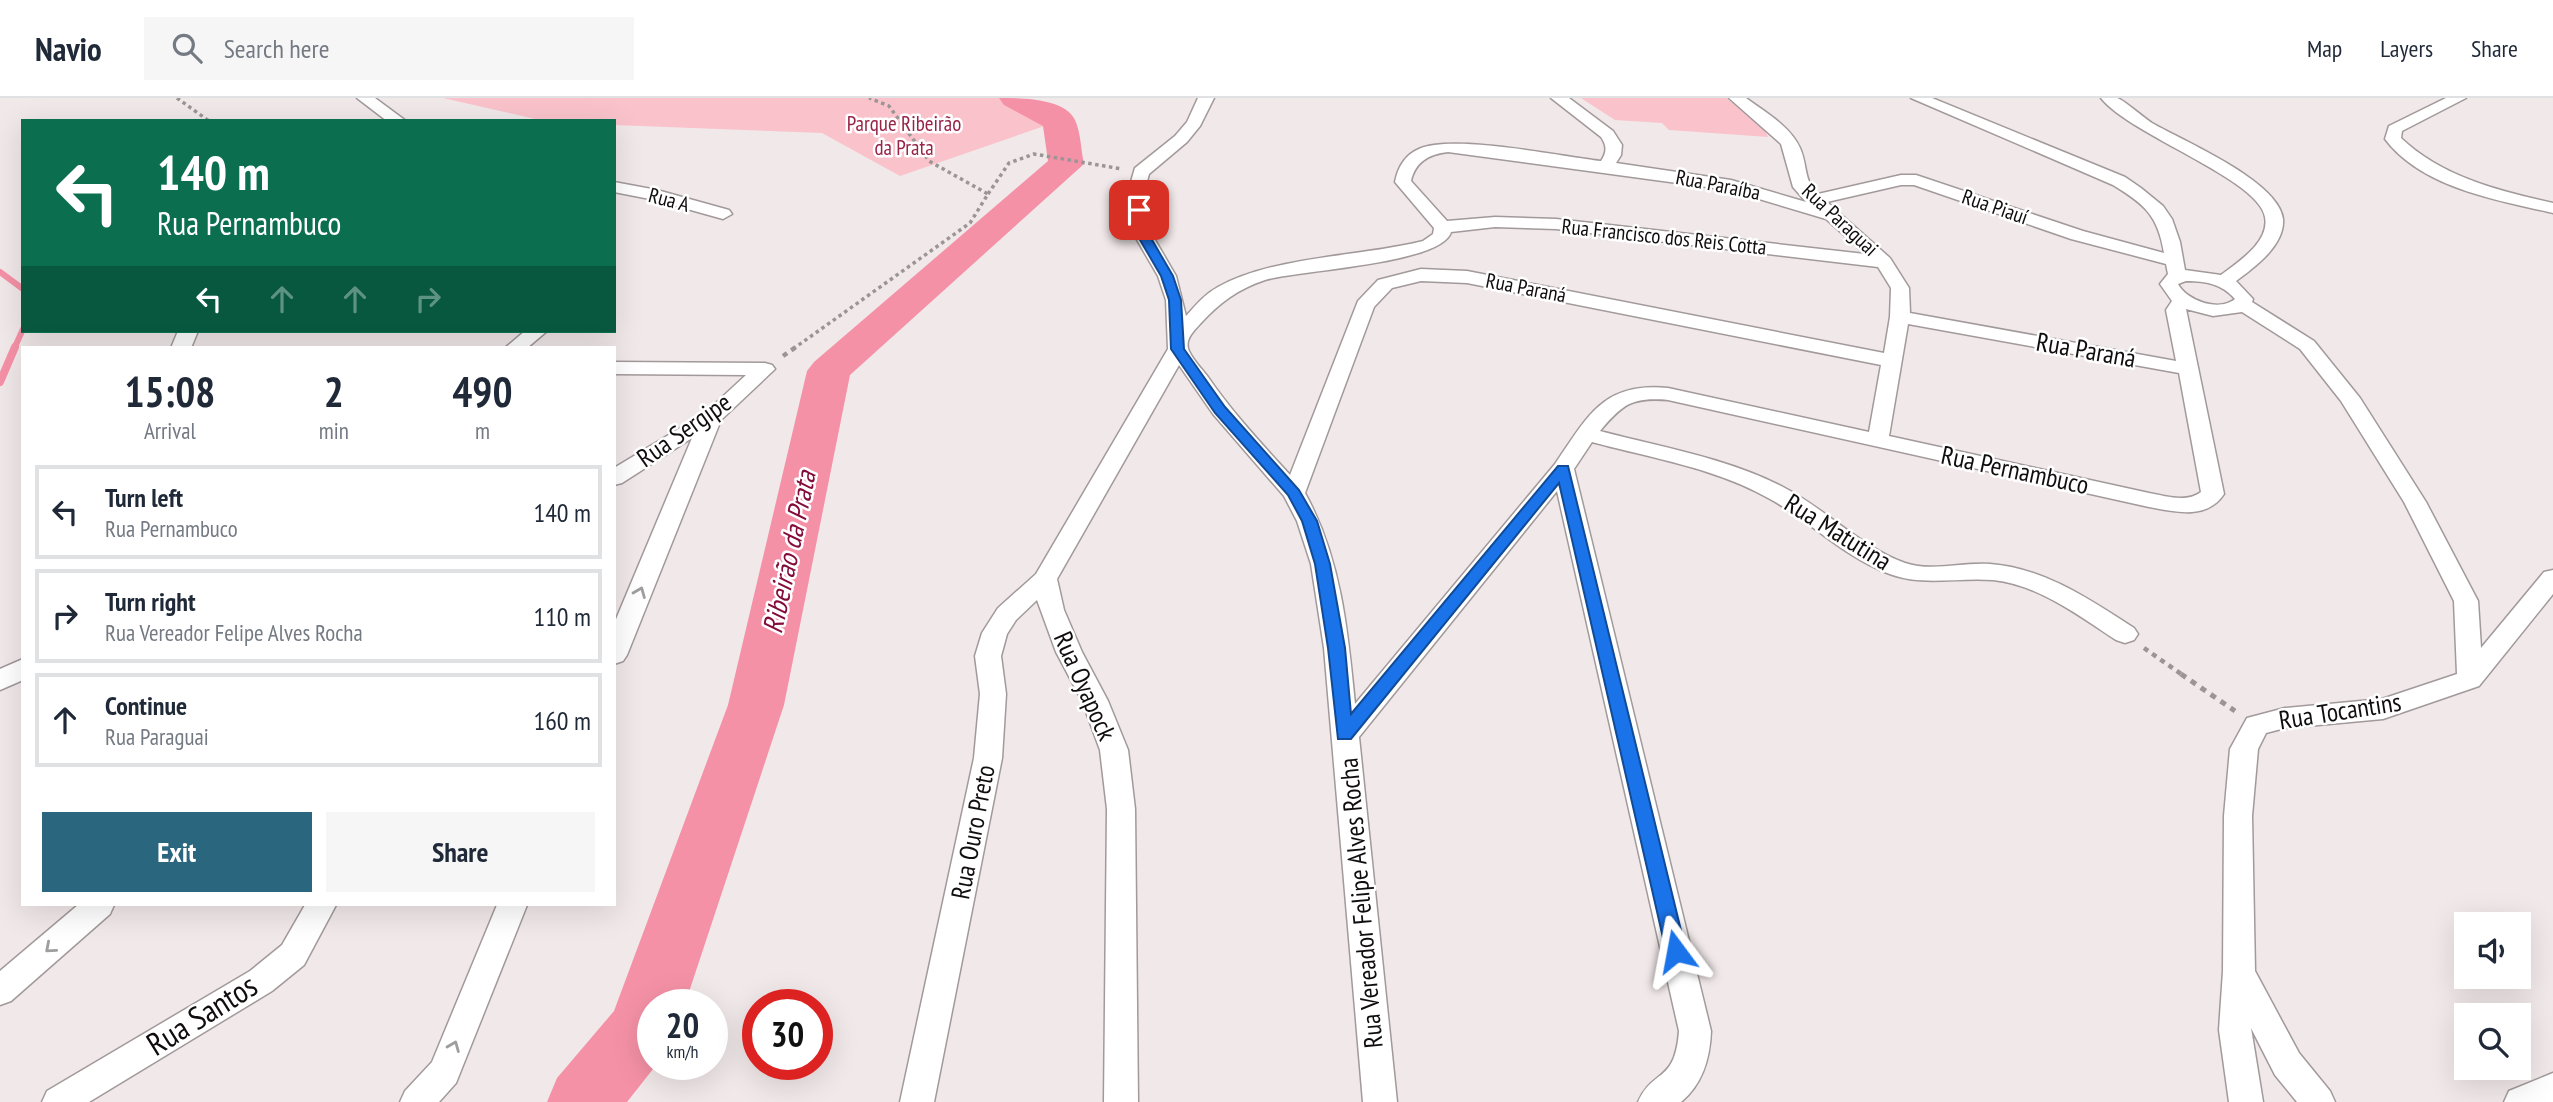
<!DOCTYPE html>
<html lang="en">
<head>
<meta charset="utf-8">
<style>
  body { margin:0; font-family:"PT Sans Narrow",sans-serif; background:#f6f6f7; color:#1f2937; height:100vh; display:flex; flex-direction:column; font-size:26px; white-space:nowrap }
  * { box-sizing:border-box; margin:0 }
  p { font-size:23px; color:#747a83 }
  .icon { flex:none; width:38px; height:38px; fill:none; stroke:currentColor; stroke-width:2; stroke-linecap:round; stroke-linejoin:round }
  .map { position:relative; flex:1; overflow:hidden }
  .sheet { position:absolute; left:21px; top:248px; width:595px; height:560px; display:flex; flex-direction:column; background:#fff; border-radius:0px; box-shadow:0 7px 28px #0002 }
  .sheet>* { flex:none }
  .guide { position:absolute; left:21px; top:21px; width:595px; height:214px; border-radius:0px; box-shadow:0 7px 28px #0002; background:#0b6e4f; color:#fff; overflow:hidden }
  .tools { position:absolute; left:2454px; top:814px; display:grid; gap:14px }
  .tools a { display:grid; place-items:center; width:77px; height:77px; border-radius:0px; background:#fff; box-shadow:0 7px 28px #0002; font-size:35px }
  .speed { position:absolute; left:637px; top:891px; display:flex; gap:14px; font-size:35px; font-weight:700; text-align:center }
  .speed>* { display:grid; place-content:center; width:91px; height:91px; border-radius:50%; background:#fff; box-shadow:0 7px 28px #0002; line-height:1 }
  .speed small { font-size:18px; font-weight:400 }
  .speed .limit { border:10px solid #d22; background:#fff; color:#111 }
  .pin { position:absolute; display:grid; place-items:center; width:60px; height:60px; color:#fff; margin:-30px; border-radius:14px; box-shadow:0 4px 10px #0006 }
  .me { position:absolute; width:77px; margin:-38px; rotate:347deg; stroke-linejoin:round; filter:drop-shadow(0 0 5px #0008) }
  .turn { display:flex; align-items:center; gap:24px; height:147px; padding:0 21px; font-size:32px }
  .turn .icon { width:91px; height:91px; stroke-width:2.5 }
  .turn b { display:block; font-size:49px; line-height:60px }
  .lanes { display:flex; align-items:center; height:66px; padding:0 21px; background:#0003; justify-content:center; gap:35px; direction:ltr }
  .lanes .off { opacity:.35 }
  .eta { display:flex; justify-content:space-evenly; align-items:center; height:119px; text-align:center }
  .eta b { font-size:42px; font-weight:800; line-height:49px }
  .action { display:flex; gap:14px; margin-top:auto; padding:14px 21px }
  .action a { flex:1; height:80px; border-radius:0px; background:#2a667d; color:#fff; font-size:28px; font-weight:800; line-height:80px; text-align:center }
  .action a+a { background:#f6f6f7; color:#1f2937 }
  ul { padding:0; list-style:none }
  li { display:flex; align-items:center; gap:21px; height:94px; margin:0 14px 10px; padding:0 7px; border:4px solid #e0e1e3; border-radius:0px }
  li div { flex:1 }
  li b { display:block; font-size:26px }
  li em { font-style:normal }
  header { display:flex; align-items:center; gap:42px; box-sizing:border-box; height:98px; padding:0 35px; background:#fff; border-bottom:2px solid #e0e1e3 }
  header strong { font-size:33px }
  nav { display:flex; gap:38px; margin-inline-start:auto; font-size:24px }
  .search { width:490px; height:63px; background:#f6f6f7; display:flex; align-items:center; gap:18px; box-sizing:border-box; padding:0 24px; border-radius:0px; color:#747a83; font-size:26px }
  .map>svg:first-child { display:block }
  .green { fill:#fac3cc }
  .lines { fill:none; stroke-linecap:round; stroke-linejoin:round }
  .stream-far1 { stroke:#f591a6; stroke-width:6 }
  .stream { stroke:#f591a6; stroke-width:8 }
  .river { fill:#f591a6; fill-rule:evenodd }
  .minor-casing { stroke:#a2999a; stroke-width:3 }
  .path-far2 { stroke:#9c9596; stroke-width:3.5; stroke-dasharray:3.5 3.5; stroke-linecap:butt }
  .path-far1 { stroke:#9c9596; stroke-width:4.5; stroke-dasharray:5 5; stroke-linecap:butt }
  .path { stroke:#9c9596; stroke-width:5; stroke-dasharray:6 6; stroke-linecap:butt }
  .minor { fill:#fff; fill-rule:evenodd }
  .oneway { stroke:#9f9e9f }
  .route { fill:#1a73e8; stroke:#114b97; stroke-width:2 }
  .labels { text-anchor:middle; stroke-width:5; stroke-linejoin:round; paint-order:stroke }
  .far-park-label { font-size:21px; fill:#972348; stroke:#fff }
  .far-street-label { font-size:21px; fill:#100d0e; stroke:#fff }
  .street-label { font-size:26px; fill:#100d0e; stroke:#fff }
  .water-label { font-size:28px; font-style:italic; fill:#840c3a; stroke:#fff }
  .near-street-label { font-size:32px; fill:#100d0e; stroke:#fff }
</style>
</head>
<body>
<header>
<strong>Navio</strong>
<div class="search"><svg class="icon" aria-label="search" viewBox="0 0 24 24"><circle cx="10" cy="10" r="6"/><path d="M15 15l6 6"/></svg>Search here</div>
<nav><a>Map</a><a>Layers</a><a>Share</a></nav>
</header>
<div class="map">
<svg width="2553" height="1004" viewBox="0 0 2553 1004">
  <rect width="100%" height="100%" fill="#f1e8e9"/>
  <g class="green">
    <polygon points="443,0 1015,0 1059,23 900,78 822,35 614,27 614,23 544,23"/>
    <polygon points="1581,0 1726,0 1763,28 1768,39 1669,32 1662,25 1615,22"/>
  </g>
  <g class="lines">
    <g class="stream-far1">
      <polyline points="0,174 23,191"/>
      <polyline points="14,251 23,231"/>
    </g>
    <polyline class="stream" points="0,284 15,249"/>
    <path class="river" d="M999,0C1020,0 1065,0 1075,22C1081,35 1081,53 1084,66L850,277L784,607L685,906H653V966H657L627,1004H547L557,980L614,913L728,607L807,273L814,264L1048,63L1043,28L1004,7Z"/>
    <defs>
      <g id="minor">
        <polygon points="357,0 375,0 406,23 387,23"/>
        <path d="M1198,0H1214L1200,28L1187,44L1149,76L1146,87L1151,135L1176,178L1186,218C1196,207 1205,196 1218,189C1274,158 1359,159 1423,143L1433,136L1434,130L1395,84C1398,69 1405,57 1419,51C1452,36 1560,58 1601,63C1607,54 1607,48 1601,39L1551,0H1569L1613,33L1622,47L1621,57L1616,65L1731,82L1806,104L1793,89L1781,46L1729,0H1746C1765,14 1790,28 1800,50C1808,68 1803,82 1818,96L1901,77H1916L2083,133L2164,155C2158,117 2144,106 2113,87L1911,0H1932L2125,79L2141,90L2163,108L2172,121L2180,144L2185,172L2221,177C2238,164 2270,144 2265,119C2259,81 2130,37 2101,0C2106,0 2114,0 2117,0C2124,2 2144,20 2152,25C2183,43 2279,83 2283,121C2285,147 2255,169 2236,183L2253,201L2252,204L2314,243L2360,300L2426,404L2478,503L2481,550L2544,474L2553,472V496L2479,588L2383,621L2285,630L2266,635L2258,651L2252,718L2255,873L2299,955L2330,993L2335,1004H2297L2275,977L2251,930L2263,1004H2229L2219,932L2223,873L2224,718L2230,651L2247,620L2285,610L2382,601L2457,576L2454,503L2404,404L2341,303L2300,251L2242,214L2213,218L2186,211L2224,396C2207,422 2175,414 2149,409L1668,302C1632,299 1623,306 1600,333C1661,349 1727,360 1783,389C1826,411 1859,448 1905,465C1931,474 1962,464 1990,466C2044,470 2089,501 2134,530L2138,536L2134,542L2125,545L2116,542C2078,517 2039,487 1993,482C1956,479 1922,489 1887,475C1843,458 1810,423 1770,401C1716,370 1651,360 1592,344L1574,371L1711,933C1710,960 1703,986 1681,1004H1638C1653,970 1675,986 1679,933L1557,393L1359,639L1397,1004H1363L1324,550L1311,466L1297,423L1284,398L1213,316L1179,267L1057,481L1064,512L1082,554L1108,603L1128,652L1135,711L1138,1004H1104L1107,711L1100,652L1082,603L1056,554L1037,502L1016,522L1007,536L1001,558L1006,596L1002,660L934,1004H900L974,660L980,596L975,558L982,535L998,510L1036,476L1168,251L1166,202L1158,178L1133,135L1130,87L1135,70L1175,38L1187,24ZM1448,54L1729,92L1826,121L1865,156L1556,121L1495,119L1447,123L1411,83C1415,64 1429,56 1448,54ZM1901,87H1914L2071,141L2166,166L2168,176L2160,186L2172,203L2166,212L2176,263L1910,215L1909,190L1890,160L1827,104ZM1495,129L1556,131L1878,169L1891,190L1890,219L1884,255L1467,173L1421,171L1378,182L1358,203L1290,377C1261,345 1232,314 1208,279C1202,271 1193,262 1189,253C1184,242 1193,234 1200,226C1219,205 1238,191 1265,182C1299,172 1442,166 1451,134ZM1421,183L1467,185L1881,267L1869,334L1668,290C1603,284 1588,318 1555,366L1355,606C1348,533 1341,460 1305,395L1374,209L1392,190ZM2186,183C2206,183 2222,186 2235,201C2219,214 2187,203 2178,186ZM1908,226L2179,275L2201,394C2187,405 2166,398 2149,395L1889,338Z"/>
        <path d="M2446,0H2466L2402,33L2401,40C2442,79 2499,93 2553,105V115C2497,102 2422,90 2385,41L2389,28Z"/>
        <polygon points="614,84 657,92 729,112 732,116 723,121 655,102 614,94"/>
        <polygon points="178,233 198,233 191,250 171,250"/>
        <polygon points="525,233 547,233 527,250 505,250"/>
        <polygon points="614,264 765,265 772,267 775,271 721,322 627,557 623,563 614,566 614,526 692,340 622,385 614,387 614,370 705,315 746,277 614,276"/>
        <polygon points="23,561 23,582 0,592 0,571"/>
        <polygon points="78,807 114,807 110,816 11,903 0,907 0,873"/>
        <polygon points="305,807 336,807 304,867 272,893 89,1004 42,1004 47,993 250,873 282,847"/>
        <polygon points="497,807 527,807 456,985 439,1004 400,1004 405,993 432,964"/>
        <polygon points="2553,975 2553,1004 2504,1004 2509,993"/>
      </g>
    </defs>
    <use href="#minor" class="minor-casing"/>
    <g class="path-far2">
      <polyline points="177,0 209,23"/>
      <polyline points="988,96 1009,65 1034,56 1122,71"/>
      <polyline points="793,251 970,125 988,96 929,63 889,8 869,0"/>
    </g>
    <g class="path-far1">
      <polyline points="783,258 796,249"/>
      <polyline points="2144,550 2184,578"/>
    </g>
    <polyline class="path" points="2181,576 2235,613"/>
    <use href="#minor" class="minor"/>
  </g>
  <defs><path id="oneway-chevron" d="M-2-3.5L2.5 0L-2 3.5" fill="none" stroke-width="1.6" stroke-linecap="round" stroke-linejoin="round" transform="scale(1.75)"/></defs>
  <g class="oneway">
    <use href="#oneway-chevron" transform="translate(640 494) rotate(-68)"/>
    <use href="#oneway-chevron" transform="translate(50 850) rotate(139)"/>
    <use href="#oneway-chevron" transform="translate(454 948) rotate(-68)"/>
  </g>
  <polygon class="route" points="1139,108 1145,112 1148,135 1173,178 1181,202 1184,251 1225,309 1299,392 1317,423 1330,466 1345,550 1351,616 1558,368 1568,368 1686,853 1683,859 1676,862 1669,859 1666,853 1559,385 1351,641 1338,641 1328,550 1315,466 1302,423 1288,397 1215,315 1171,251 1169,202 1161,178 1136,135 1133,112"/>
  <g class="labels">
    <g class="far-park-label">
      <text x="904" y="33">Parque Ribeirão<tspan x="904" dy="24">da Prata</tspan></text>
    </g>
    <g class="far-street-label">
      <text transform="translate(1718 87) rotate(11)" y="7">Rua Paraíba</text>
      <text transform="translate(669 102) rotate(15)" y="7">Rua A</text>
      <text transform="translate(1995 109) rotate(19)" y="7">Rua Piauí</text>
      <text transform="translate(1840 122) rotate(43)" y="7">Rua Paraguai</text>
      <text transform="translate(1664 139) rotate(6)" y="7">Rua Francisco dos Reis Cotta</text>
      <text transform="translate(1526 190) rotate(11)" y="7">Rua Paraná</text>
    </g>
    <g class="street-label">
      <text transform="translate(2086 252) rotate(10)" y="9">Rua Paraná</text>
      <text transform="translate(684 332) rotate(-35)" y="9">Rua Sergipe</text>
      <text transform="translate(2015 372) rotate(12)" y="9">Rua Pernambuco</text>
      <text transform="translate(1838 434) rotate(32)" y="9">Rua Matutina</text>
      <text transform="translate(1085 588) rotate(66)" y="9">Rua Oyapock</text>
      <text transform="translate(2340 613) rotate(-9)" y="9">Rua Tocantins</text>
      <text transform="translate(973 734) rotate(-79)" y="9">Rua Ouro Preto</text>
      <text transform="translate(1361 805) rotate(-95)" y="9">Rua Vereador Felipe Alves Rocha</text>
    </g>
    <g class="water-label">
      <text transform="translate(789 454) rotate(-78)" y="10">Ribeirão da Prata</text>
    </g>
    <g class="near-street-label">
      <text transform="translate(202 917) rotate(-32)" y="11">Rua Santos</text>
    </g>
  </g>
</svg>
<div class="tools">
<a><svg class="icon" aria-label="sound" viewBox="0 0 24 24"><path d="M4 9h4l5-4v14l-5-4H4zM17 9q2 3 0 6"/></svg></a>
<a><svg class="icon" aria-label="search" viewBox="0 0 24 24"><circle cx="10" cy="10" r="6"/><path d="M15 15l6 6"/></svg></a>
</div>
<div class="speed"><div>20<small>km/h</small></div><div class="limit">30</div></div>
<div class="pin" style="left:1139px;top:112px;background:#d93025"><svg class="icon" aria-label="arrive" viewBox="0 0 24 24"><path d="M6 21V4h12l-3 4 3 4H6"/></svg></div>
<svg class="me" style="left:1676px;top:853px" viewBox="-20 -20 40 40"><path d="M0-17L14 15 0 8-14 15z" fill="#1a73e8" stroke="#fff" stroke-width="4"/></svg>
<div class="guide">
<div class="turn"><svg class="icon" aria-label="left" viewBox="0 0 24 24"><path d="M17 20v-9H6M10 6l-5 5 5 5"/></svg><div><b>140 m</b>Rua Pernambuco</div></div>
<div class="lanes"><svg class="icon" aria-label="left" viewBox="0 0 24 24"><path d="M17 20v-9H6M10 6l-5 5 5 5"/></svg><svg class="icon off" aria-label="ahead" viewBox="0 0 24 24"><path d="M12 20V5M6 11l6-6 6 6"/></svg><svg class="icon off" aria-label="ahead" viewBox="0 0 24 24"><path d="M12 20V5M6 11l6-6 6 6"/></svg><svg class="icon off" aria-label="right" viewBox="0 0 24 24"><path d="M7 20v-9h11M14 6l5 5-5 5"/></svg></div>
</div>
<section class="sheet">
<div class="eta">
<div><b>15:08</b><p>Arrival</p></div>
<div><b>2</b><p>min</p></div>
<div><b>490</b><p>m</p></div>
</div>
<ul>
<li><svg class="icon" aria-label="left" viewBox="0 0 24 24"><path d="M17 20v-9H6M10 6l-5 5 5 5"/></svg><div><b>Turn left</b><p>Rua Pernambuco</p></div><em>140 m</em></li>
<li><svg class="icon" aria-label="right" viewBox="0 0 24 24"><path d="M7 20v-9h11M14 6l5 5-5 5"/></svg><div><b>Turn right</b><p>Rua Vereador Felipe Alves Rocha</p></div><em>110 m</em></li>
<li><svg class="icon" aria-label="ahead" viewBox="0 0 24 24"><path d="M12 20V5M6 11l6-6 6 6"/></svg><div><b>Continue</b><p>Rua Paraguai</p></div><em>160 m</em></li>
</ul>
<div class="action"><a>Exit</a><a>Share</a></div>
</section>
</div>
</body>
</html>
